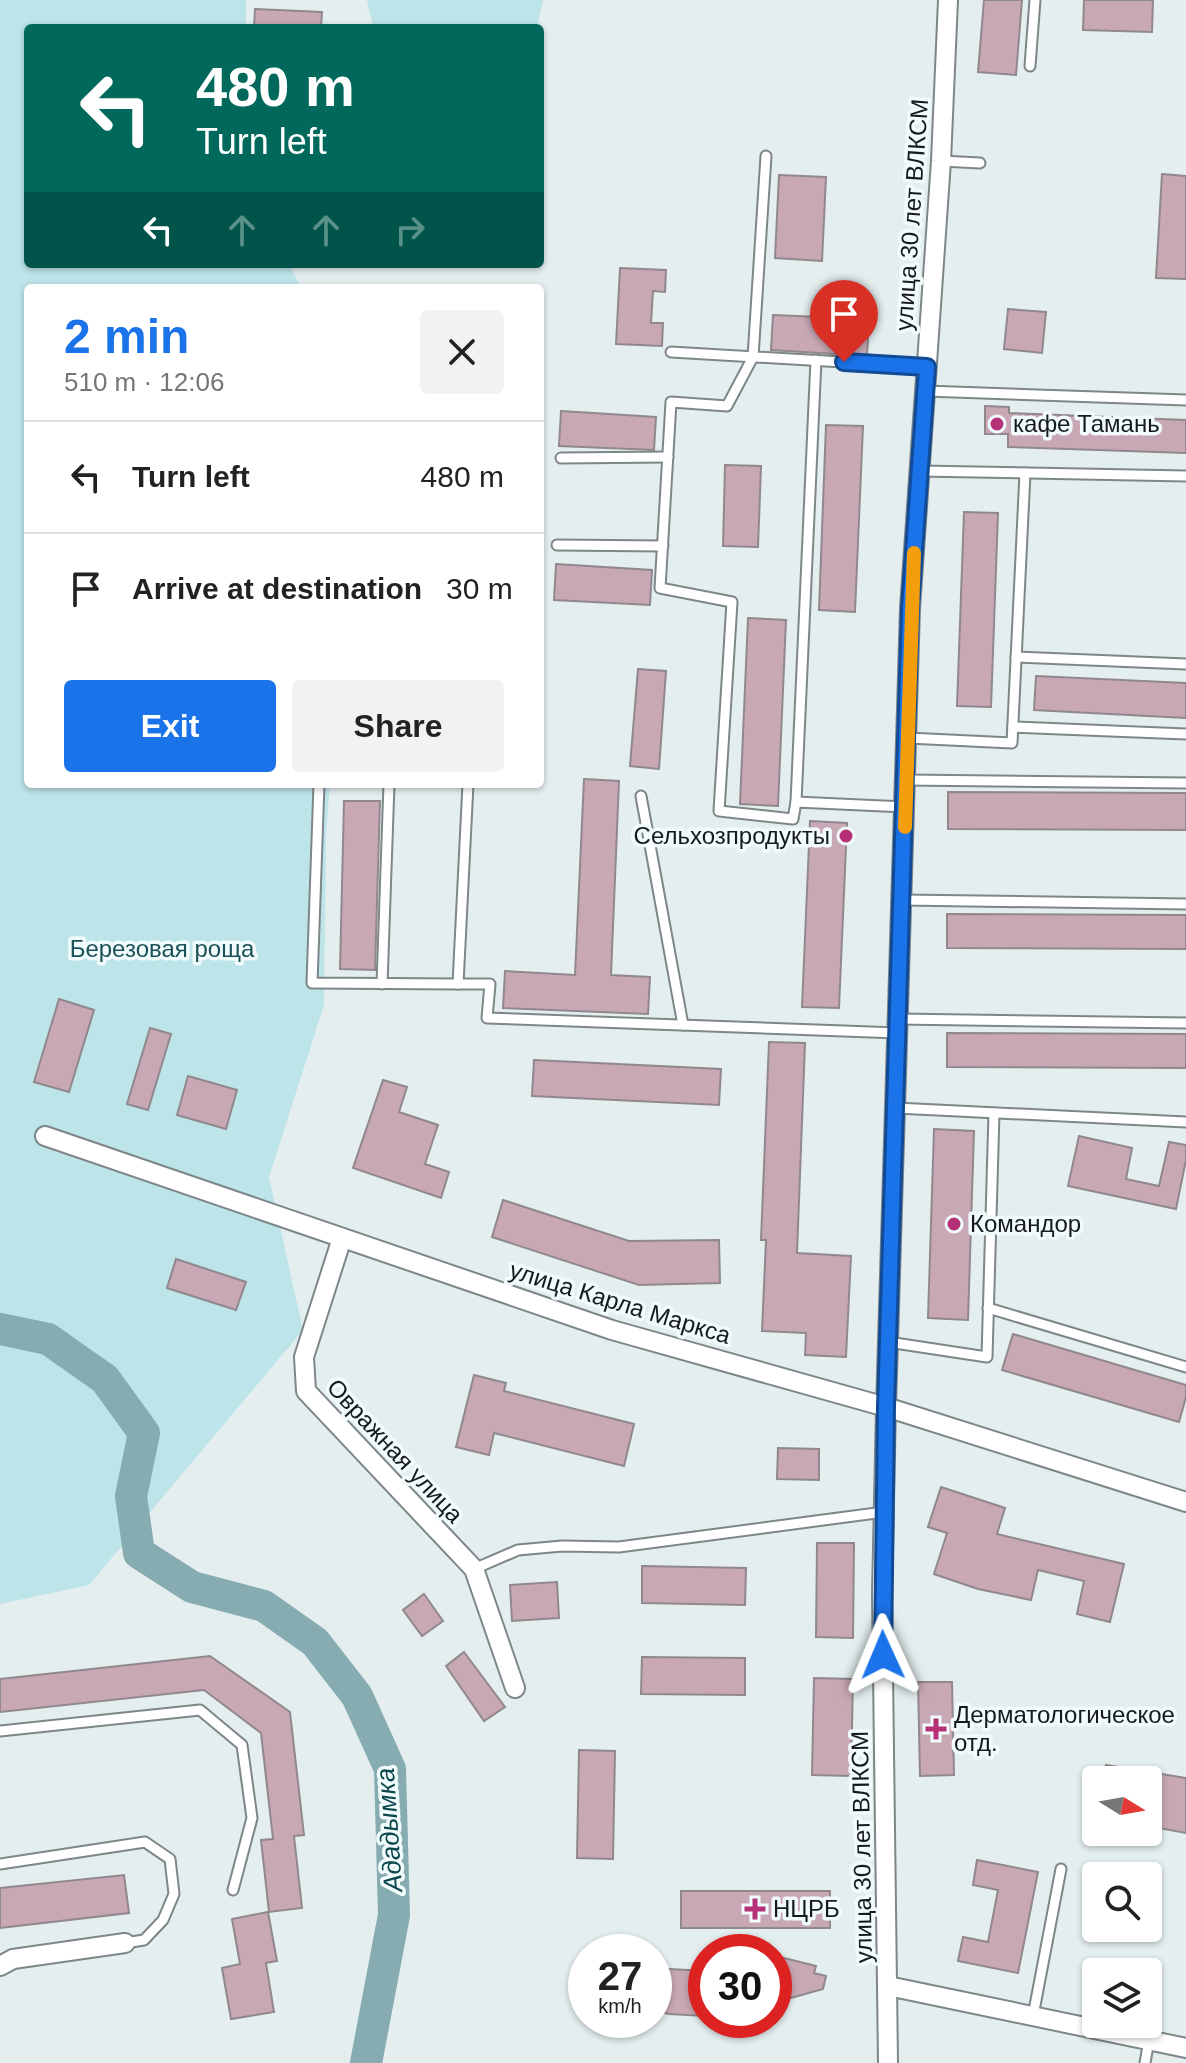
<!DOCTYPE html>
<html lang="en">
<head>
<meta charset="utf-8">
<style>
  body { margin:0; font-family:Helvetica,sans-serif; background:#f2f2f2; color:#222; height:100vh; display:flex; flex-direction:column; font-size:30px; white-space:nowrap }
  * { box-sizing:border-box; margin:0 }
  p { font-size:26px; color:#767676 }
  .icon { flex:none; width:44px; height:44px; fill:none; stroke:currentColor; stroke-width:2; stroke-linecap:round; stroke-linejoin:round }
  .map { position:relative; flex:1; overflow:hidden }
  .panel { position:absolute; left:24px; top:284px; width:520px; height:504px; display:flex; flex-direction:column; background:#fff; border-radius:8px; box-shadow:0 2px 6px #0004 }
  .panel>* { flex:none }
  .hud { position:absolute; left:24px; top:24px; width:520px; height:244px; border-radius:8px; box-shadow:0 2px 6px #0004; background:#00695c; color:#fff; overflow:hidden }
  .needle { width:52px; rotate:101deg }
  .fabs { position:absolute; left:1082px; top:1766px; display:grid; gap:16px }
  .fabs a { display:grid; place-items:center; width:80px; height:80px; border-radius:8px; background:#fff; box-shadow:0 2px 6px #0004; font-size:40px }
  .speed { position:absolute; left:568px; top:1934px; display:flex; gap:16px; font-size:40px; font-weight:700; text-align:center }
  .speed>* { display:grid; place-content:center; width:104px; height:104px; border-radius:50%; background:#fff; box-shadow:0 2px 6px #0004; line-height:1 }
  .speed small { font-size:20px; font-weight:400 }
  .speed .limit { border:12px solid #d22; background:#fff; color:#111 }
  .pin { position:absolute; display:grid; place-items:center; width:68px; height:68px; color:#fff; margin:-82px -34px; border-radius:50% 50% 50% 0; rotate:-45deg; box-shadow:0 0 8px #0007 }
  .pin .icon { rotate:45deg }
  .me { position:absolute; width:88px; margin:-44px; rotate:359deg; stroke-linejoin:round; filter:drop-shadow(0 0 6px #0008) }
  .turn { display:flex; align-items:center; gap:28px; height:168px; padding:0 40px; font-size:36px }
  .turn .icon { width:104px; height:104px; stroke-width:2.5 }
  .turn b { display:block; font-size:56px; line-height:68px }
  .lanes { display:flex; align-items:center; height:76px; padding:0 40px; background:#0003; justify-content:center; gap:40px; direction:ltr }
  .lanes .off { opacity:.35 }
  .round { display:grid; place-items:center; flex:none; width:84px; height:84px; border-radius:8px; background:#f2f2f2 }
  .head { display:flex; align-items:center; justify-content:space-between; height:136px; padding:0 40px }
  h1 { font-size:48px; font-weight:800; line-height:60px; color:#1a73e8 }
  .button { display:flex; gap:16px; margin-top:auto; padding:16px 40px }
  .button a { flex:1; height:92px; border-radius:8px; background:#1a73e8; color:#fff; font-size:32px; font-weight:800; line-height:92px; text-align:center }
  .button a+a { background:#f2f2f2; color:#222 }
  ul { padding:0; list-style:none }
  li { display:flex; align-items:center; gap:24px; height:112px; padding:0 40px; border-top:2px solid #e0e0e0 }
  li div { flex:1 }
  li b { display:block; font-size:30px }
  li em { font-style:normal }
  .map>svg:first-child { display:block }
  .green { fill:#bde4e9 }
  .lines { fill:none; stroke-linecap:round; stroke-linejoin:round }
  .river { stroke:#86acb1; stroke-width:32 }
  .building { fill:#c9a8b5; stroke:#90888b; stroke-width:2 }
  .lane-casing { stroke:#7d8688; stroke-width:13 }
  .street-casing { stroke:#7d8688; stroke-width:22 }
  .lane { stroke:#fff; stroke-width:9 }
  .street { stroke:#fff; stroke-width:18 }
  .route-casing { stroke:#114b97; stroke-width:20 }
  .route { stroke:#1a73e8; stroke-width:14 }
  .slow { stroke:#f59e0b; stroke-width:14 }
  .poi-dot { fill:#b53076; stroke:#f1fbfc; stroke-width:3 }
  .labels { text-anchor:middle; stroke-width:7; stroke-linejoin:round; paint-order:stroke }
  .street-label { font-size:24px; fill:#161a1a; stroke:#f1fbfc }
  .poi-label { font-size:24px; fill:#161a1a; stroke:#f1fbfc; text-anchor:start }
  .park-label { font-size:24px; fill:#1a5158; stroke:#f1fbfc }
  .water-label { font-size:26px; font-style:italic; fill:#0c464d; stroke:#f1fbfc }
</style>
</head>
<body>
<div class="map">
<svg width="1186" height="2063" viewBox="0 0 1186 2063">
  <rect width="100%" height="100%" fill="#e4eeef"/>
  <g class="green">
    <polygon points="0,0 246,0 246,28 28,28 28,264 289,264 301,288 28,288 28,784 330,784 326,835 324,1005 269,1177 303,1330 89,1585 0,1604"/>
    <polygon points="367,0 543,0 537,28 373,28"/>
  </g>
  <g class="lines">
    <polyline class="river" points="0,1329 48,1339 105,1379 144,1433 131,1496 139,1553 192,1587 264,1606 315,1642 357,1696 390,1769 394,1915 366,2063"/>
  </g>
  <g class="building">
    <polygon points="984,0 1022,0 1016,75 978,72"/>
    <polygon points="1084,0 1153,0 1152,32 1083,30"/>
    <polygon points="255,9 322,12 321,28 254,28"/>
    <polygon points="1162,174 1186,176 1186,279 1156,278"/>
    <polygon points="779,175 826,177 822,261 775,258"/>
    <polygon points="620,268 666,270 665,292 653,291 651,323 663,323 662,346 616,344"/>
    <polygon points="1008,309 1046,312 1042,353 1004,349"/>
    <polygon points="773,315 869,319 867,356 771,350"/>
    <polygon points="985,406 1009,407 1009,413 1186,420 1186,453 1008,447 1008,434 985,434"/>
    <polygon points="561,411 656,417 654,450 559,446"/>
    <polygon points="826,425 863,426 855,612 819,610"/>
    <polygon points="725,465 761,466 758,547 723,546"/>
    <polygon points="964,512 998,513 991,707 957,706"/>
    <polygon points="556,564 652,570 650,605 554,600"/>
    <polygon points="748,618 786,620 778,806 740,804"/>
    <polygon points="638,669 666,671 659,769 630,766"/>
    <polygon points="1036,676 1186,683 1186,718 1034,710"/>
    <polygon points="584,779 619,781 611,975 650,977 648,1014 503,1008 505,971 575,975"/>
    <polygon points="948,792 1186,793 1186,830 948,829"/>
    <polygon points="344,801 380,801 375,970 340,969"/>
    <polygon points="810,821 847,823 839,1008 802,1007"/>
    <polygon points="947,914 1186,915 1186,949 947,948"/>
    <polygon points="59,999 94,1010 69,1092 34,1082"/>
    <polygon points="150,1028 171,1034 148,1110 127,1104"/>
    <polygon points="947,1033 1186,1034 1186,1068 947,1067"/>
    <polygon points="769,1042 805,1043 797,1253 851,1256 846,1357 805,1355 806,1333 762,1331 766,1240 761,1240"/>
    <polygon points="534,1060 721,1069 719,1105 532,1096"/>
    <polygon points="188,1076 237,1090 226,1129 177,1115"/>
    <polygon points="383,1080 407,1087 399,1112 438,1125 425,1164 449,1172 441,1198 353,1168"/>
    <polygon points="934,1129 974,1131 968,1320 928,1318"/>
    <polygon points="1079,1136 1132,1148 1126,1179 1159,1186 1169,1142 1186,1145 1186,1160 1176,1209 1068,1186"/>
    <polygon points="503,1200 629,1241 719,1240 720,1283 639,1285 492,1237"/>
    <polygon points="176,1259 246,1282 236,1310 167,1288"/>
    <polygon points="1013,1334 1186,1385 1186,1397 1179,1422 1002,1370"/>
    <polygon points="474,1375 506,1383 504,1391 634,1424 624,1466 494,1433 489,1455 456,1447"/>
    <polygon points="778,1448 819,1449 819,1480 777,1479"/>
    <polygon points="941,1487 1005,1508 997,1534 1124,1564 1110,1622 1077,1614 1084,1581 1038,1570 1031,1600 978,1589 934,1574 947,1533 928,1527"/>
    <polygon points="817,1543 854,1543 853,1638 816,1637"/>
    <polygon points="642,1566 746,1568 745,1605 642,1603"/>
    <polygon points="557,1582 559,1618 512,1621 510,1585"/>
    <polygon points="424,1594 443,1621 422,1636 403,1610"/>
    <polygon points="464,1652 505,1707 484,1721 446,1666"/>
    <polygon points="210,1656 290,1712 304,1835 294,1836 302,1908 269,1912 261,1840 273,1839 261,1733 204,1690 0,1712 0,1679"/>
    <polygon points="642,1657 745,1658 745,1695 641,1694"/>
    <polygon points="814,1678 853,1679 851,1776 812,1775"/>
    <polygon points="918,1682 952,1682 954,1775 920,1776"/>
    <polygon points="579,1750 615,1751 613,1859 577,1858"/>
    <polygon points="1106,1765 1186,1778 1186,1833 1148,1826 1148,1780 1103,1780"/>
    <polygon points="977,1860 1038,1872 1018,1973 958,1961 963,1937 988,1942 998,1890 973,1885"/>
    <polygon points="124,1875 129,1913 0,1928 0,1888"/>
    <rect x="681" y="1891" width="149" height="37"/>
    <polygon points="268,1912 277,1961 266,1963 274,2012 231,2019 222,1968 240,1964 232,1919"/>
    <polygon points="784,1958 816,1966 814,1973 826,1976 823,1989 791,1998 774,1998 774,1972"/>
    <polygon points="669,1969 706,1971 706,2016 668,2014 654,2008 655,1985 668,1986"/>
  </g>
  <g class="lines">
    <defs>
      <g id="lane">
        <polyline points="1030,66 1035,0"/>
        <polyline points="766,156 753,357 727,406 671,402 660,588 732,602 719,811 793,819 796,802 905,807"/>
        <polyline points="941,161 980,163"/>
        <polyline points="671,352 927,367"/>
        <polyline points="925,391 1186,400"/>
        <polyline points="561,458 668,457"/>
        <polyline points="920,471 1186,476"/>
        <polyline points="557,545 663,546"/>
        <polyline points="1016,657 1186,664"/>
        <polyline points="1013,727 1186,734"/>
        <polyline points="908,738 1012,743 1025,473"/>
        <polyline points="906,780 1186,783"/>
        <polyline points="319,784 312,983 458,984 468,784"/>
        <polyline points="641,796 683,1025"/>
        <polyline points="796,802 816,360"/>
        <polyline points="903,900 1186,904"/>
        <polyline points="382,984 389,784"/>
        <polyline points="458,984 490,984 487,1018 898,1033"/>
        <polyline points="898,1019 1186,1023"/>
        <polyline points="896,1108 1186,1122"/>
        <polyline points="988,1308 1186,1367"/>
        <polyline points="888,1342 987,1357 994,1113"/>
        <polyline points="474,1569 518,1550 562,1546 619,1547 884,1512"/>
        <polyline points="0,1731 200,1710 242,1745 252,1818 233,1890"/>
        <polyline points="0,1864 145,1842 170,1859 174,1894 163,1920 144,1940 125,1943"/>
        <polyline points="1033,2016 1061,1869"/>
        <polyline points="1145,2063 1149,2040"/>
      </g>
      <g id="street">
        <polyline points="45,1136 612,1330 886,1407 1186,1502"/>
        <polyline points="342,1238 304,1357 306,1391 474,1569 515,1688"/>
        <polyline points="0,1966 13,1959 125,1943"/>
        <polyline points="888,1986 1186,2048"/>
        <polyline points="888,2063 882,1594 886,1407 910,608 941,161 948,0"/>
      </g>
    </defs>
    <use href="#lane" class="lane-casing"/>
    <use href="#street" class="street-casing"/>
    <use href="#lane" class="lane"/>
    <use href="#street" class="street"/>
  </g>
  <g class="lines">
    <defs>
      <polyline id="route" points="844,362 927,367 910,608 886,1407 883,1655"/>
    </defs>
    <use href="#route" class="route-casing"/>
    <use href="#route" class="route"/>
    <polyline class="slow" points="905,827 914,553"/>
  </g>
  <g class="poi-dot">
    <circle cx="997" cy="424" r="8"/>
    <circle cx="846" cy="836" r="8"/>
    <circle cx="954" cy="1224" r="8"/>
    <path d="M932 1717h8v8h8v8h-8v8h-8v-8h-8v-8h8z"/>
    <path d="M751 1897h8v8h8v8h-8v8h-8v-8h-8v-8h8z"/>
  </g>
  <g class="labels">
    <g class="street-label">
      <text transform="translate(912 215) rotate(-86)" y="8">улица 30 лет ВЛКСМ</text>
      <text transform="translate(620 1303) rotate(17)" y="8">улица Карла Маркса</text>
      <text transform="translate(395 1451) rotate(47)" y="8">Овражная улица</text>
      <text transform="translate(862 1847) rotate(-91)" y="8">улица 30 лет ВЛКСМ</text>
    </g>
    <g class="poi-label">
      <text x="1013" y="432">кафе Тамань</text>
      <text x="830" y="844" text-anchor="end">Сельхозпродукты</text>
      <text x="970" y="1232">Командор</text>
      <text x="954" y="1723">Дерматологическое<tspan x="954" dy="28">отд.</tspan></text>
      <text x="773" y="1917">НЦРБ</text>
    </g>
    <g class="park-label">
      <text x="162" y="957">Березовая роща</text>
    </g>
    <g class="water-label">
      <text transform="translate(389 1830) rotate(-94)" y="9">Ададымка</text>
    </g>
  </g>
</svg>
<div class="fabs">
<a><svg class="needle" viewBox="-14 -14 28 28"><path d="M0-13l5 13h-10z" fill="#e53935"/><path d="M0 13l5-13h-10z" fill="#767676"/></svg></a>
<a><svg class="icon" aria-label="search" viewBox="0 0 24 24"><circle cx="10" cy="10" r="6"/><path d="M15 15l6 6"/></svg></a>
<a><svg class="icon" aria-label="layers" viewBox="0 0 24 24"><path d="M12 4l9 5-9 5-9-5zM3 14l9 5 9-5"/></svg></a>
</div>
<div class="speed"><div>27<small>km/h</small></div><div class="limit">30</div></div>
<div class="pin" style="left:844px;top:362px;background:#d93025"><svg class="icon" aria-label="arrive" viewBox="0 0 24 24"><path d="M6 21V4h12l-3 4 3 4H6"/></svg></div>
<svg class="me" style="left:883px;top:1655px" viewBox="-20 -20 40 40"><path d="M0-17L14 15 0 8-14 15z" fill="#1a73e8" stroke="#fff" stroke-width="4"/></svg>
<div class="hud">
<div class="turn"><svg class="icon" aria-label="left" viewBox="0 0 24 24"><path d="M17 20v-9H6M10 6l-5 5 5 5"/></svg><div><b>480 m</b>Turn left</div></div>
<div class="lanes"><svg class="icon" aria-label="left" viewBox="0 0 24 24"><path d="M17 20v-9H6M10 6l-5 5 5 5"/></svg><svg class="icon off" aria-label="ahead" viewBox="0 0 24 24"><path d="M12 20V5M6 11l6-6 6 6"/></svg><svg class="icon off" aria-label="ahead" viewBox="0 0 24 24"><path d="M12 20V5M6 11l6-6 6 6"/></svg><svg class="icon off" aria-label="right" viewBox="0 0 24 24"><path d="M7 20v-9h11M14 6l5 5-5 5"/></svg></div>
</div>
<section class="panel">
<div class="head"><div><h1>2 min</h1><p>510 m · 12:06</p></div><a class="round"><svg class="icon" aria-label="close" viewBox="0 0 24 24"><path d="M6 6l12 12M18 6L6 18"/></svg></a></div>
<ul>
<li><svg class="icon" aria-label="left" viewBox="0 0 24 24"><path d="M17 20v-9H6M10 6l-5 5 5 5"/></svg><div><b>Turn left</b></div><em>480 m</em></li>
<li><svg class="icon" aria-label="arrive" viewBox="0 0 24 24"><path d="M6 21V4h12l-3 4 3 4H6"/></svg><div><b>Arrive at destination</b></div><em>30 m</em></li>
</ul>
<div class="button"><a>Exit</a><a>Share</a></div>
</section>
</div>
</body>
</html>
